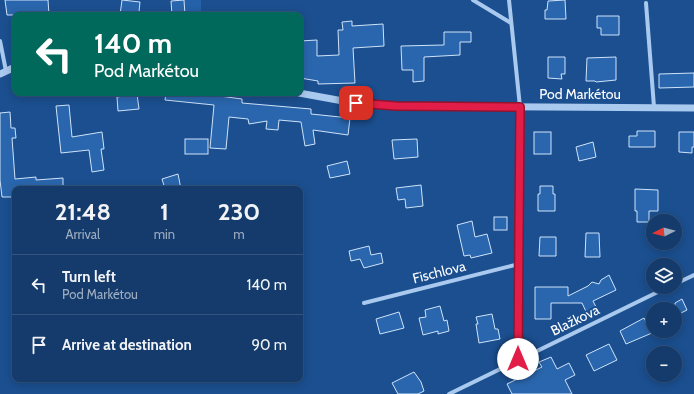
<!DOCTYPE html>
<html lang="en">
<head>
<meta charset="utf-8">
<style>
  body { margin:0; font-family:Cabin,sans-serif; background:#1d4271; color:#f1f3f6; height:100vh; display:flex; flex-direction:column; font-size:15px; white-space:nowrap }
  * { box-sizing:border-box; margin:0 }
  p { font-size:13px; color:#9dadc1 }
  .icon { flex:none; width:22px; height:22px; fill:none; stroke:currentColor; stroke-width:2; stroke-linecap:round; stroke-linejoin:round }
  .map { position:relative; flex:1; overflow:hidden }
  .sheet { position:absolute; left:12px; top:186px; width:291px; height:196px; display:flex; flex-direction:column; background:#143b6b; border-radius:8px; box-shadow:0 2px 10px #0003,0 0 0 1px #33557e }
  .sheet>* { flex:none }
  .hud { position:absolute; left:12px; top:12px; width:291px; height:84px; border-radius:8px; box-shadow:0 2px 10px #0003,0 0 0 1px #33557e; background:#00695c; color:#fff; overflow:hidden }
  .needle { width:26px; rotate:264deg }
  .fabs { position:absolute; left:646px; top:214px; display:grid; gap:8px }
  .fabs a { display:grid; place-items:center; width:36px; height:36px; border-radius:50%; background:#143b6b; box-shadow:0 2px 10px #0003,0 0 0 1px #33557e; font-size:20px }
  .pin { position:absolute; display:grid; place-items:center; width:34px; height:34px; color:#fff; margin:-17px; border-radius:8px; box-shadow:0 2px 6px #0006 }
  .me { position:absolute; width:44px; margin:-22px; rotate:0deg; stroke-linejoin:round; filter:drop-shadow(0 0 3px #0008) }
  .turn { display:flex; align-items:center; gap:14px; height:84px; padding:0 16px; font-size:18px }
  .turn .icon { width:52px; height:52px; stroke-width:2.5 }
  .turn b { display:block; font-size:28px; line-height:34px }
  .eta { display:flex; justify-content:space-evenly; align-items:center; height:68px; text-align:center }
  .eta b { font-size:24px; font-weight:700; line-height:28px }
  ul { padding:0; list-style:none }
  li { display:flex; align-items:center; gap:12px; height:60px; padding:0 16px; border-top:1px solid #33557e }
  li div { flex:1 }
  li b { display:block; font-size:15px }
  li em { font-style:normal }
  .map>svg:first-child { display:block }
  .green { fill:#2461a8 }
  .building { fill:#2a66ad; stroke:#cfe3fa }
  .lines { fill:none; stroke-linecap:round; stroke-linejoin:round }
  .minor { stroke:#a9c9ee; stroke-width:4 }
  .tertiary { stroke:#a9c9ee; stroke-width:7 }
  .route-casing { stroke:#92132f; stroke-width:10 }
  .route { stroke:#e11d48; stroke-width:7 }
  .labels { text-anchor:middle; stroke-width:4; stroke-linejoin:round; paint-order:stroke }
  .street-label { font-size:14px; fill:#fff; stroke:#1b4f8f }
</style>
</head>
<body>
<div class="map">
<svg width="694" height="394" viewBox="0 0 694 394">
  <rect width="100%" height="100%" fill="#1b4f8f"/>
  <polygon class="green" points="184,0 201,0 201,13 185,14"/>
  <g class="building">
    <polygon points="5,0 48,0 49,15 7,15"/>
    <polygon points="122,0 140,2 139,12 135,12 135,15 120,15"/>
    <polygon points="184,0 185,15 172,15 171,1"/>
    <polygon points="565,0 566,19 545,19 545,10 547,10 548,1"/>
    <polygon points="597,16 619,16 619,35 601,35 601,28 597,28"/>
    <polygon points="352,21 352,26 383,24 384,46 353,48 355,83 318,84 318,81 300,78 300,41 317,40 317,56 339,55 338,30 343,30 342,22"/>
    <polygon points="444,32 471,32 471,42 460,42 460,55 424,57 424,81 413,82 413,70 402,70 401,46 444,45"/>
    <polygon points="548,57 565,57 565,74 561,74 562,79 548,78"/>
    <polygon points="616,57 616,80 596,82 595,81 586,81 587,58"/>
    <polygon points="694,73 694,87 659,88 659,74"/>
    <polygon points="166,93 197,93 242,99 242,103 311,109 311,114 350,118 348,135 313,130 315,144 305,146 301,122 279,120 278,130 266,129 267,121 249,124 248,119 229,117 226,149 210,148 214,105 165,100"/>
    <polygon points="137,94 139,109 118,111 117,97"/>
    <polygon points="69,105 72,137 102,132 104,149 101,149 104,170 92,172 89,150 61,153 56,106"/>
    <polygon points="10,112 11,128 15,128 16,138 12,138 15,179 36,177 36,180 63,178 63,189 15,189 15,197 2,197 0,180 0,113"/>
    <polygon points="637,131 655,131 655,147 629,147 629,136 637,136"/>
    <rect x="534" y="132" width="17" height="22"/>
    <polygon points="679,132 694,132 694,147 692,147 692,153 679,152"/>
    <rect x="185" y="139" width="23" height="15"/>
    <polygon points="417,139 418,157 394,159 392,140"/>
    <polygon points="593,142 596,157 579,161 576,147"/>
    <polygon points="347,161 350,174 330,178 327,166"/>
    <polygon points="178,174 181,189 165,189 162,179"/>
    <polygon points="421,185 423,206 406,208 405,199 398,200 396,188"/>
    <polygon points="540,186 553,186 553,194 555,194 555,211 538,211 538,194 540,194"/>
    <polygon points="635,189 658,190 658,211 649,211 649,222 637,222 637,211 635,211"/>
    <rect x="494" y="217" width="13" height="13"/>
    <polygon points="472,221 475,237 487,234 492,253 471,258 470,255 464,256 457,225"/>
    <polygon points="586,233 599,233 600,257 585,257"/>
    <polygon points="540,237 556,237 556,256 539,256"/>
    <polygon points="369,246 371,255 381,253 383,263 364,268 360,259 351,261 349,251"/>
    <polygon points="609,275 616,290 593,301 599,313 589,318 582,303 551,303 551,319 535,319 535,287 568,287 568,296 588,286 592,282 599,284 601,280"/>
    <polygon points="682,299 687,310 675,316 675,303"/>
    <polygon points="440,306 444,321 447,320 449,331 438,334 438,331 423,335 419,318 426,317 425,310"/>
    <polygon points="399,312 404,328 380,334 376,319"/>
    <polygon points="492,314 495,329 498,329 500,339 479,343 476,324 478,324 476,317"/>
    <polygon points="644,318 652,333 626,344 620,331"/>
    <polygon points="609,344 617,360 594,371 586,355"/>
    <polygon points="551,357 557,369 569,363 575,375 565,380 572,394 512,394 507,384 542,367 539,362"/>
    <polygon points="414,372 421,382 424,391 418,394 398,394 392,383"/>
  </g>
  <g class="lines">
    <g class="minor">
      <polyline points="473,0 511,23"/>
      <polyline points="509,0 520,107 518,359"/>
      <polyline points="646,3 654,107"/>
      <polyline points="0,41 6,71"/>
      <polyline points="675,284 694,275"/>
      <polyline points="364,303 519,264"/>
      <polyline points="449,394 668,287"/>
    </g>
    <g class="tertiary">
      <polyline points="0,74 15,67"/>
      <polyline points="299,93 343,101 396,106 694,108"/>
    </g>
  </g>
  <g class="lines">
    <defs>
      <polyline id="route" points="356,103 396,106 520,107 518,359"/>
    </defs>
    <use href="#route" class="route-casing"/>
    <use href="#route" class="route"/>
  </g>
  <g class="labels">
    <g class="street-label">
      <text x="580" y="99">Pod Markétou</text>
      <text transform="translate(439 272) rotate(-14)" y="5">Fischlova</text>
      <text transform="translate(575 320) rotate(-26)" y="5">Blažkova</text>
    </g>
  </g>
</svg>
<div class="fabs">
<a><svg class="needle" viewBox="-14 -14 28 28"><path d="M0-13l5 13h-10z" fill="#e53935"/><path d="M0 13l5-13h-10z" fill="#9dadc1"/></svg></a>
<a><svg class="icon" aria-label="layers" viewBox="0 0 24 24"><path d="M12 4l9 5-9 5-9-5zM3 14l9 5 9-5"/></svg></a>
<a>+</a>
<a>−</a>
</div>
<div class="pin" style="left:356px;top:103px;background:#d93025"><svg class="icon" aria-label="arrive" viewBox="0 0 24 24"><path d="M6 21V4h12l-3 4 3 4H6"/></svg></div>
<svg class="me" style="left:518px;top:359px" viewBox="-20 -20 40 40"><circle r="19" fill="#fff"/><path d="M0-13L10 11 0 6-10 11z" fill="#e11d48"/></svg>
<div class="hud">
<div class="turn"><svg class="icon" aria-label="left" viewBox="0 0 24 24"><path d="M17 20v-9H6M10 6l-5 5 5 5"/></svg><div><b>140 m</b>Pod Markétou</div></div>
</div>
<section class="sheet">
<div class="eta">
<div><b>21:48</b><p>Arrival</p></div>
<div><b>1</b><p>min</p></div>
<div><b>230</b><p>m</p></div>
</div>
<ul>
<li><svg class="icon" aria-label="left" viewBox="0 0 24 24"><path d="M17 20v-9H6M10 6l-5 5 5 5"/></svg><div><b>Turn left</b><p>Pod Markétou</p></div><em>140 m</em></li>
<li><svg class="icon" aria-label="arrive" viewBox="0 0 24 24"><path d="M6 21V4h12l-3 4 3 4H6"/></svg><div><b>Arrive at destination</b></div><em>90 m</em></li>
</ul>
</section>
</div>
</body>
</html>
